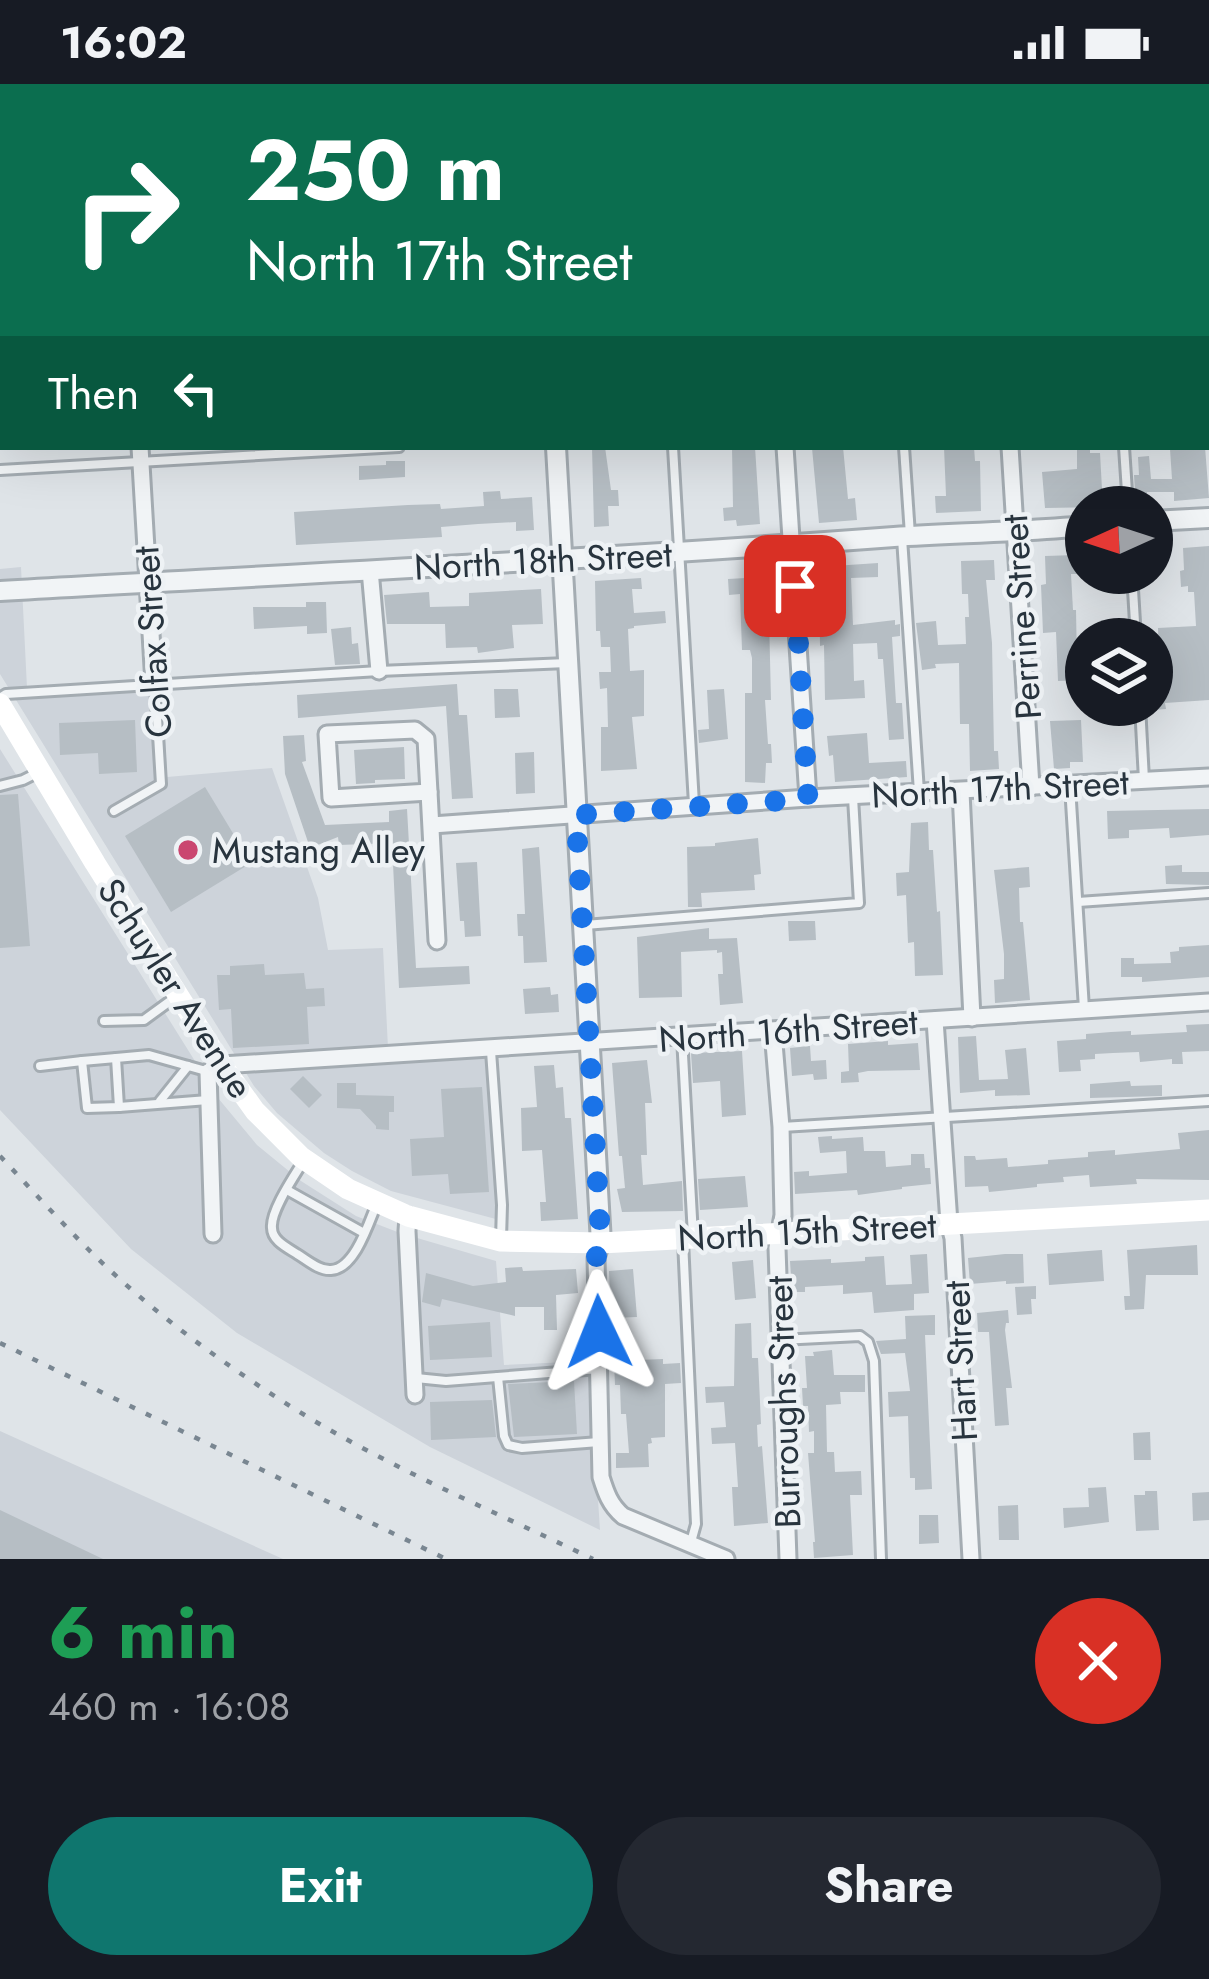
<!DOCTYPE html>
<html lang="en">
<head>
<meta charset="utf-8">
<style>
  body { margin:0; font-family:Jost,sans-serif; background:#242831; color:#f1f3f6; height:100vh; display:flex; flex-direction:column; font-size:45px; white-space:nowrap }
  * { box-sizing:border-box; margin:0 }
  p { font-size:39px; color:#9ea1a6 }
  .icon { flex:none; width:66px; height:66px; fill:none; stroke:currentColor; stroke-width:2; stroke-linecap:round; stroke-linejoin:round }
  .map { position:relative; height:1475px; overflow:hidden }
  .details { display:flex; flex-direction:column; background:#171b24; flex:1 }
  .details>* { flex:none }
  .banner { position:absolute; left:0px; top:0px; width:1209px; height:366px; box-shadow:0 12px 48px #0002; background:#0b6e4f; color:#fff; overflow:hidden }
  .needle { width:78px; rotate:267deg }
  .buttons { position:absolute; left:1065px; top:402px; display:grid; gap:24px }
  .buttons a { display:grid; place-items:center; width:108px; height:108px; border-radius:50%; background:#171b24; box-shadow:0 12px 48px #0002; font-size:60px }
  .pin { position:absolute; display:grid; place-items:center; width:102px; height:102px; color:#fff; margin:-51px; border-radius:24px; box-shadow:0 6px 18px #0006 }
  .me { position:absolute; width:132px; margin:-66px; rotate:358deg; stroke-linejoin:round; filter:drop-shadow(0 0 9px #0008) }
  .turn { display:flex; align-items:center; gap:42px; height:252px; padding:0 48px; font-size:54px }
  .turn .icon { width:156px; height:156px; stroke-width:2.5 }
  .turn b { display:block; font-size:84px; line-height:102px }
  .then { display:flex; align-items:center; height:114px; padding:0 48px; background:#0003; gap:24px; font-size:45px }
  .round { display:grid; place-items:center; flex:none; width:126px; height:126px; border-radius:63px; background:#242831 }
  .overview { display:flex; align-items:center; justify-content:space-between; height:204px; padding:0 48px }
  h1 { font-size:72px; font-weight:700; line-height:90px; color:#1e9e55 }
  .button { display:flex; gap:24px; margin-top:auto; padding:24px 48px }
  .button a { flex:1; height:138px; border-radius:72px; background:#0f766e; color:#fff; font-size:48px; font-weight:700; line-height:138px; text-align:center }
  .button a+a { background:#242831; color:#f1f3f6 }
  .status { display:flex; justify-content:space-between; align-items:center; height:84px; padding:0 60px; background:#171b24; direction:ltr }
  .status svg { height:33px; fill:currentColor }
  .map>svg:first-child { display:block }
  .built { fill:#cdd3da }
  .building { fill:#b6bec4 }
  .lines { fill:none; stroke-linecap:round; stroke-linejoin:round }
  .service-casing { stroke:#a4acb2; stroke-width:14 }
  .minor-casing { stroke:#a4acb2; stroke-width:21 }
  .tertiary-casing { stroke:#a4acb2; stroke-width:24 }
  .service { stroke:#f1f4f6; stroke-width:8 }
  .minor { stroke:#f1f4f6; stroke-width:15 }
  .tertiary { stroke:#f1f4f6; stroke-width:18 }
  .secondary { stroke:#fff; stroke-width:21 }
  .rail { stroke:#798691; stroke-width:4.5; stroke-dasharray:6 12; stroke-linecap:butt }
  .route { stroke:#1a73e8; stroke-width:21; stroke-dasharray:0 37.8 }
  .poi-dot { fill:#ca4670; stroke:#eef2f5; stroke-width:4.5 }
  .labels { text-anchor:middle; stroke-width:9; stroke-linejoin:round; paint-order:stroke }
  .street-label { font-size:36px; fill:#28343e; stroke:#eef2f5 }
  .poi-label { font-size:36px; fill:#28343e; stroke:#eef2f5; text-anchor:start }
</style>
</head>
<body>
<div class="status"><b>16:02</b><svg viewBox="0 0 49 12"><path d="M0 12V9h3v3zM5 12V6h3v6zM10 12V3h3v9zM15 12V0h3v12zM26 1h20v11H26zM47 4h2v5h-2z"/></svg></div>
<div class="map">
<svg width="1209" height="1475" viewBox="0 0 1209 1475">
  <rect width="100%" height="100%" fill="#dfe4e8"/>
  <g class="built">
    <polygon points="21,483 27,604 162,593 167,693 272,684 318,814 328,866 383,864 388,964 492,957 507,1138 391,1107 352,1087 324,1069 277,1029 254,1002 0,590 0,485"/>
    <polygon points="0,665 218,1014 257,1061 301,1097 356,1132 400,1149 496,1177 504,1281 589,1277 600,1446 430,1363 237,1249 131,1165 0,1026"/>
    <polygon points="0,1347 283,1475 0,1475"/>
  </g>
  <g class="building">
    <polygon points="592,363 605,363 611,406 618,406 619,422 608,422 609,442 594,443"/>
    <polygon points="732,363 755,363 760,440 737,442 736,436 724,437 723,424 733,423"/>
    <polygon points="843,363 848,415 855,414 857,436 819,439 812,364"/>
    <polygon points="944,363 974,363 975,377 980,377 981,427 936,429 935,412 946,412"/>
    <polygon points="1077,363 1090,363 1090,369 1100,369 1103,423 1045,424 1042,388 1077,385"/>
    <polygon points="1205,363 1209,414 1174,417 1174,408 1147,408 1148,422 1136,423 1134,391 1139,391 1138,373 1149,372 1151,395 1172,395 1170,365"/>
    <polygon points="386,377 405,377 405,393 359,396 359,382 386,381"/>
    <polygon points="500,407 501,415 532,413 534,446 516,447 516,438 478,440 441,443 442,453 296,461 294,428 408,421 440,420 441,425 484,422 483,408"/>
    <polygon points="1209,462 1209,616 1165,619 1166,625 1152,626 1152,575 1159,575 1158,544 1196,542 1194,508 1188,508 1188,502 1181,503 1180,487 1184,486 1183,464"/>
    <polygon points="1076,471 1077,490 1071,490 1073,526 1076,526 1077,579 1081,579 1082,596 1058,597 1056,548 1043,549 1041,501 1046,500 1045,472"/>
    <polygon points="994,476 995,496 986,496 992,559 994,667 998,667 999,685 970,687 969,640 960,640 959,579 935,580 936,584 922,586 916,539 936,537 938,561 966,560 965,533 969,533 968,510 962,510 961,477"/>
    <polygon points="878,479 878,493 851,494 853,541 895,536 895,541 900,540 900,552 892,553 896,619 902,619 904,655 889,656 883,575 878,575 877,559 853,560 854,597 864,596 865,614 825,616 824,561 820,562 819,483"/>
    <polygon points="763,493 769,534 771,616 765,616 768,660 771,660 772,679 766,679 765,699 745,698 745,609 752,609 752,574 750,566 742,566 740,510 729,511 728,495"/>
    <polygon points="641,494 642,505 632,505 634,529 665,527 666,539 634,542 634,544 628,545 630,587 644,586 644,632 632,633 637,685 601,687 601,643 608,643 607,604 600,605 599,588 611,588 610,563 601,563 600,547 596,547 595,497"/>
    <polygon points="541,505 543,540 512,541 514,564 478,569 477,563 446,564 445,540 387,540 384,511 429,508 430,523 469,522 469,509"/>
    <polygon points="306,518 326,518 327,549 307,550 307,542 254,545 253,523 306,523"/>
    <polygon points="351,543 352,560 358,559 360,580 335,581 331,545"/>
    <polygon points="457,600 459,631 467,631 473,714 452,715 446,622 298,634 297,611"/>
    <polygon points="494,605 518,605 520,633 495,634"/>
    <polygon points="724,605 728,655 699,659 698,646 709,645 707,606"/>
    <polygon points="135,636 137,688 99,690 98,669 60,671 59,639"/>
    <polygon points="1081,636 1083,678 1070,678 1070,684 1054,685 1050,637"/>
    <polygon points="867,649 869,679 906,677 907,693 835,698 833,671 829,672 827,652"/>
    <polygon points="304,651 306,677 302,678 325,741 389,738 389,727 407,725 416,884 469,882 470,900 399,904 392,759 339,761 338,753 310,764 285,690 283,652"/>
    <polygon points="404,663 405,695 375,696 375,699 356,700 354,666"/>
    <polygon points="534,668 535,709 516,710 515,669"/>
    <polygon points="205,703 251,779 171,828 125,752"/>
    <polygon points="18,710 30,862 0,864 0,711"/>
    <polygon points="1209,725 1209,751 1170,754 1169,744 1129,746 1129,754 1108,755 1107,727"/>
    <polygon points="928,738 929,766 933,766 937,828 940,827 943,891 915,892 914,858 908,859 906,811 897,812 896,789 909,788 911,739"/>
    <polygon points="758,754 761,790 754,791 755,806 701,809 702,823 688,823 687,763 715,762 715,759"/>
    <polygon points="539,763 547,878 524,879 523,852 518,852 517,830 525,830 522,765"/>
    <polygon points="477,778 481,852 465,853 464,837 460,837 456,779"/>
    <polygon points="1182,781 1182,788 1209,788 1209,801 1166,800 1165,782"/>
    <polygon points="1029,783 1030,803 1019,804 1020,838 1023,838 1030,916 995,919 994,896 1004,895 1004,870 994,786"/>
    <polygon points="788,837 815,837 816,856 789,857"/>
    <polygon points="709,844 709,855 737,854 743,919 720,921 718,890 723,890 722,868 717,869 717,866 681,868 682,913 639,914 637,853"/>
    <polygon points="1209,861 1209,893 1142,898 1142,893 1121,893 1121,874 1134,874 1134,880 1171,879 1170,868 1179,867 1179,863"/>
    <polygon points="264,880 265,891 304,889 306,905 324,904 325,922 307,923 309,960 233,964 231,925 219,926 217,891 230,891 230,882"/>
    <polygon points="550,903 551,911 558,910 559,928 525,930 523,905"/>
    <polygon points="1209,940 1209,967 1182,968 1183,980 1172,980 1172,975 1140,978 1139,968 1113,969 1095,970 1095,975 1080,976 1081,987 1059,988 1057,957 1086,955 1086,950 1111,948 1131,947 1131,951 1187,948 1186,941"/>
    <polygon points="976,952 979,996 1008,995 1005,966 1026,964 1030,1011 995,1012 995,1006 960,1009 958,953"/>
    <polygon points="888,957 888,961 918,959 920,986 868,987 858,989 859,998 841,999 841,988 849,987 848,960"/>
    <polygon points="810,962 811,977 826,976 827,995 814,996 813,990 792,992 790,964"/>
    <polygon points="742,967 746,1031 722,1033 720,997 693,999 691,969"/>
    <polygon points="647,976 652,1019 645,1019 647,1071 641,1071 643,1101 682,1097 683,1127 622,1128 617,1105 625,1104 622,1072 619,1072 612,979"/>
    <polygon points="554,981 556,1004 563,1003 565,1034 571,1034 578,1135 541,1137 540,1118 546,1118 542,1066 522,1067 521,1024 537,1023 534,982"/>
    <polygon points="303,992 322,1011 309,1024 290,1005"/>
    <polygon points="1130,997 1131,1002 1162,1001 1162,1012 1090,1014 1090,1000"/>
    <polygon points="337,999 356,999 356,1011 394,1012 394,1028 389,1028 389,1046 376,1045 376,1042 360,1025 337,1024"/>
    <polygon points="482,1003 489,1108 450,1110 448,1090 412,1092 410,1055 444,1053 441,1005"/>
    <polygon points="1209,1046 1209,1096 1136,1095 1137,1100 1090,1103 1089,1091 1063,1093 1064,1098 1037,1100 1037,1103 1009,1106 989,1108 988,1102 965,1103 964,1072 975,1072 976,1076 1007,1074 1008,1083 1048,1080 1048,1076 1088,1073 1088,1068 1115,1066 1115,1071 1180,1065 1178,1049"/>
    <polygon points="832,1052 832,1055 863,1053 864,1067 885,1067 886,1083 911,1081 911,1070 924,1070 925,1084 930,1084 931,1100 902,1103 902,1105 858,1111 857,1106 795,1110 794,1088 809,1087 809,1092 847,1089 846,1067 820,1069 818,1053"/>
    <polygon points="745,1092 748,1123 700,1126 698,1095"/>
    <polygon points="1197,1161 1198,1191 1146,1191 1144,1225 1125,1226 1124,1212 1130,1212 1127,1166"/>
    <polygon points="1102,1166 1104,1197 1049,1201 1047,1170"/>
    <polygon points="927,1170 929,1209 914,1210 914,1226 874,1229 872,1208 843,1210 843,1201 805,1203 805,1208 792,1208 790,1177 831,1175 831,1179 865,1177 865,1173 884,1172 886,1201 912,1200 910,1171"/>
    <polygon points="1005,1170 1023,1170 1024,1199 1006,1200 1006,1197 970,1200 968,1174"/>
    <polygon points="753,1176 756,1214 735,1216 732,1178"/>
    <polygon points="522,1183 523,1187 576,1185 578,1209 556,1211 557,1246 544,1246 544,1223 515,1223 515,1232 442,1215 440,1223 422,1218 426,1189 473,1202 506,1198 505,1184"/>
    <polygon points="633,1185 637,1233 611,1234 609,1187"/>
    <polygon points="1036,1202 1036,1215 1031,1215 1032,1230 1017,1231 1015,1203"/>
    <polygon points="1008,1226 1009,1239 1006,1239 1005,1246 1012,1304 1006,1304 1009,1341 995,1342 989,1248 978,1248 977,1229"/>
    <polygon points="935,1231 935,1251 925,1251 932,1405 915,1406 915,1394 910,1394 908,1332 889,1333 888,1308 910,1307 905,1269 881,1270 876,1257 906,1255 905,1232"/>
    <polygon points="490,1238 492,1273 430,1276 428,1242"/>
    <polygon points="751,1239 752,1274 758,1274 761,1340 757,1341 758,1363 762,1362 768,1439 734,1442 732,1403 738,1403 735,1359 712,1360 711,1344 726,1343 724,1318 706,1319 705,1303 734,1302 735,1240"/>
    <polygon points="832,1266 834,1291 865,1291 865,1308 840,1308 841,1320 826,1321 827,1368 834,1368 835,1388 861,1387 862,1411 850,1411 853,1471 814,1474 813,1458 815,1458 808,1369 814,1369 814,1347 809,1348 808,1322 803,1322 802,1304 807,1304 805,1272 814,1272 813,1268"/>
    <polygon points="663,1275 663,1280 680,1279 681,1299 665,1300 665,1353 651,1354 652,1359 648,1360 649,1383 616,1384 616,1369 629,1369 626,1330 621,1330 620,1301 615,1301 614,1277"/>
    <polygon points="574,1297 577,1350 514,1353 508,1300"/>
    <polygon points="492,1316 496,1353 431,1356 430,1318"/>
    <polygon points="1150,1348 1151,1376 1134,1376 1133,1349"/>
    <polygon points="1106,1403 1109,1438 1064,1444 1063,1424 1089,1423 1088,1404"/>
    <polygon points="1145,1407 1157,1407 1159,1446 1136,1447 1134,1411 1145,1411"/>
    <polygon points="1209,1408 1209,1436 1193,1437 1192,1409"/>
    <polygon points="1018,1421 1019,1456 999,1456 998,1422"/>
    <polygon points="0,1426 103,1475 0,1475"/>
    <polygon points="919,1431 938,1431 939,1459 919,1460"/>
  </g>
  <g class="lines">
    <defs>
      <g id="service">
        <polyline points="649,0 649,3"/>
        <polyline points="875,0 875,3"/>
        <polyline points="1103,0 1103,3"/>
        <polyline points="0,104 3,104"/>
        <polyline points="673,363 694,720"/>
        <polyline points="904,363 910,451"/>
        <polyline points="1124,363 1128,423"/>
        <polyline points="0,386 399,363"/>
        <polyline points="902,454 919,708"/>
        <polyline points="1132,489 1136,555"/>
        <polyline points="1,613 6,610 379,587 567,579"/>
        <polyline points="1140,621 1144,696"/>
        <polyline points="0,702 23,696 39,688"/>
        <polyline points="1070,702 1084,925"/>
        <polyline points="114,727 161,700 155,601"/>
        <polyline points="1078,818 1209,809"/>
        <polyline points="585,841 859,819 853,713"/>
        <polyline points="104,937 144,936 177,912"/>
        <polyline points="682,953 693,1152"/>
        <polyline points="491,967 502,1121 501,1155"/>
        <polyline points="82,977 116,974"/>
        <polyline points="40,982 82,977 87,1024 119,1023 116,974 149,971 206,987"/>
        <polyline points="160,1017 188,982"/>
        <polyline points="119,1023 208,1016"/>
        <polyline points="782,1043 1209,1017"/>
        <path d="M304,1076C295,1091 270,1127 272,1144C272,1157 288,1164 297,1170C307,1176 319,1187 331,1186C355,1185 369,1138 377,1119"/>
        <polyline points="287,1106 364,1149"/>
        <polyline points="683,1156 696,1440 691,1458"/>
        <polyline points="780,1256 860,1252 868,1258 874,1277 881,1475"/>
        <polyline points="498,1293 504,1352 508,1361 522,1364 599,1358"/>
        <polyline points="416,1294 446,1297 599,1285"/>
      </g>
      <g id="minor">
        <polyline points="116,0 117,3"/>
        <polyline points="762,0 762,3"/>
        <polyline points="988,0 988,3"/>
        <polyline points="1206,190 1209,190"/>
        <polyline points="0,263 3,263"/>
        <polyline points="140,363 154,600"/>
        <polyline points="785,363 808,714"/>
        <polyline points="1010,363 1031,703"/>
        <polyline points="370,486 379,587"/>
        <polygon points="415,646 426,655 429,708 331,714 327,650"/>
        <polyline points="429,708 437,857"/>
        <polyline points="961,708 972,934"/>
        <polyline points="432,741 808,714 1209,693"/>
        <polyline points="935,936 949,1139 953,1154 971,1475"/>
        <polyline points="773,947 781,1043 783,1131 777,1164 788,1475"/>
        <polyline points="408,1132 407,1147 415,1311"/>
        <polyline points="213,1150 208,988 222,981 1209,918"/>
        <path d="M601,1159L596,1174L601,1393C606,1409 610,1421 623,1432L726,1475"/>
      </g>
      <g id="tertiary">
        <polyline points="534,0 534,3"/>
        <polyline points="556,363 601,1159"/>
        <polyline points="1152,437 1209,434"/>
        <path d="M0,507C298,490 597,475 894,453C958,449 1022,448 1086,442"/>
      </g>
    </defs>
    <use href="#service" class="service-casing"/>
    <use href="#minor" class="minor-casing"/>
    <use href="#tertiary" class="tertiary-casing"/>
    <use href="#service" class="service"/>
    <use href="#minor" class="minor"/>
    <use href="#tertiary" class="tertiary"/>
    <polyline class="secondary" points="0,620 95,779 222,981 255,1027 301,1073 348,1105 408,1132 501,1157 601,1159 1209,1126"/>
    <g class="rail">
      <path d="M0,1072C29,1103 58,1135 88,1165C148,1225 219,1277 290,1322C385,1382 491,1426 593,1475"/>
      <polyline points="0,1259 446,1475"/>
    </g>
  </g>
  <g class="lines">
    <polyline class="route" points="599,1248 596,1174 601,1160 576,731 808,715 795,502"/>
  </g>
  <circle class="poi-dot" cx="188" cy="766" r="12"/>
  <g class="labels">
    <g class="street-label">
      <text transform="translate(543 476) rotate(-3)" y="13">North 18th Street</text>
      <text transform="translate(1021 533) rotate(-94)" y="13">Perrine Street</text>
      <text transform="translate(152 558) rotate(-94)" y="13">Colfax Street</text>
      <text transform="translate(1000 704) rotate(-3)" y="13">North 17th Street</text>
      <text transform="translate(176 904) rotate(57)" y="13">Schuyler Avenue</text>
      <text transform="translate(788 946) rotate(-4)" y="13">North 16th Street</text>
      <text transform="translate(807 1147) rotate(-3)" y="13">North 15th Street</text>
      <text transform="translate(960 1277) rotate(-93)" y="13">Hart Street</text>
      <text transform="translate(783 1318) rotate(-92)" y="13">Burroughs Street</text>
    </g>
    <g class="poi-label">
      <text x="212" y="779">Mustang Alley</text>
    </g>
  </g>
</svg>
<div class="buttons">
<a><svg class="needle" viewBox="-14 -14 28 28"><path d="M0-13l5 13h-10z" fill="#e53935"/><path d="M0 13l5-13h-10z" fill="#9ea1a6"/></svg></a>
<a><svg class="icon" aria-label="layers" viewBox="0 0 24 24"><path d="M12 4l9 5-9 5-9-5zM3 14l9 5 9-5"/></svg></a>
</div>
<div class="pin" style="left:795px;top:502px;background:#d93025"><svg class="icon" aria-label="arrive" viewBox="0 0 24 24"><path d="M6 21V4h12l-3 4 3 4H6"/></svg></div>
<svg class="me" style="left:599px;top:1248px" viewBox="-20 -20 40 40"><path d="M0-17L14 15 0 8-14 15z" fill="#1a73e8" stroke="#fff" stroke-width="4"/></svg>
<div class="banner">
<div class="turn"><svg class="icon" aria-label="right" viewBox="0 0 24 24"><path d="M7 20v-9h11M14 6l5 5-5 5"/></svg><div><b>250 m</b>North 17th Street</div></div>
<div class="then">Then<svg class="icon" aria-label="left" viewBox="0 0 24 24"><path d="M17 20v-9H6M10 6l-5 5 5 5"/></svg></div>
</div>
</div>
<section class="details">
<div class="overview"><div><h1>6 min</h1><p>460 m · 16:08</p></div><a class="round" style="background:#d93025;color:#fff"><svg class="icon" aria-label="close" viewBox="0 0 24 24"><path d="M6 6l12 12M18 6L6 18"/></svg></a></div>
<div class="button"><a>Exit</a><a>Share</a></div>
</section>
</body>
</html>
